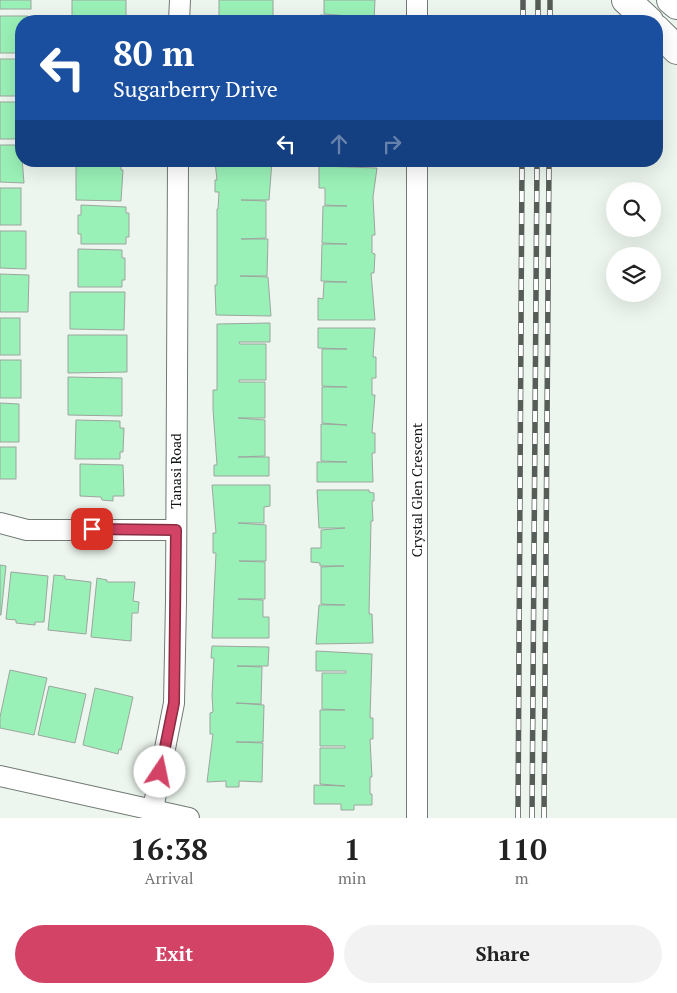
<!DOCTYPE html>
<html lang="en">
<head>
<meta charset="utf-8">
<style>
  body { margin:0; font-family:"PT Serif",serif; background:#f2f2f2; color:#222; height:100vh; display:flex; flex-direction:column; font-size:19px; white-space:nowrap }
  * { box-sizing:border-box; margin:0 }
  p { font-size:16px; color:#767676 }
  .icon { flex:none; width:28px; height:28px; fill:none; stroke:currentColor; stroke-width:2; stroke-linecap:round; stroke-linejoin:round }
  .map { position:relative; height:818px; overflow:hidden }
  .side { display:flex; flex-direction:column; background:#fff; flex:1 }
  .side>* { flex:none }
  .banner { position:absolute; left:15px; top:15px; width:648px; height:152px; border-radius:20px; box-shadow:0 5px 20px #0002; background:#1a4fa0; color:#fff; overflow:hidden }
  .tools { position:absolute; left:606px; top:182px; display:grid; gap:10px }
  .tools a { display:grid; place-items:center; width:55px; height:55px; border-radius:50%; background:#fff; box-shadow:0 5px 20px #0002; font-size:25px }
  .pin { position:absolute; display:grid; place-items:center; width:42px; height:42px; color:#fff; margin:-21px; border-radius:10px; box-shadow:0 2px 8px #0006 }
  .me { position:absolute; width:55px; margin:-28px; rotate:11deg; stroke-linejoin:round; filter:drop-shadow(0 0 4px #0008) }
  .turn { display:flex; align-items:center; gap:18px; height:105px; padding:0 15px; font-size:22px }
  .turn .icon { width:65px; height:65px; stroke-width:2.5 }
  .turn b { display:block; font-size:35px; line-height:42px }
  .lanes { display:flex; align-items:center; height:48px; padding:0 15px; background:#0003; justify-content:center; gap:25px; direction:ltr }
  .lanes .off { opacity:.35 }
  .eta { display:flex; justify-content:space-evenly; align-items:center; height:85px; text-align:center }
  .eta b { font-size:30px; font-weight:800; line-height:35px }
  .cta { display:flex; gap:10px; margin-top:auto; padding:10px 15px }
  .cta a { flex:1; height:58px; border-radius:30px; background:#d24366; color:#fff; font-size:20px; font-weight:800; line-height:58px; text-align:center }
  .cta a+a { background:#f2f2f2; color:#222 }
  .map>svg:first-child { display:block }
  .building { fill:#9af1b7; stroke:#9ca59e }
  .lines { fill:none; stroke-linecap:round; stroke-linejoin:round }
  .street-casing { stroke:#717a74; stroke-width:22 }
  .secondary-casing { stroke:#717a74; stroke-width:30 }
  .street { stroke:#fff; stroke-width:20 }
  .secondary { stroke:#fff; stroke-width:28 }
  .rail-casing { stroke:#565c58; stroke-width:5.5 }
  .rail { stroke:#fff; stroke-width:4; stroke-dasharray:11; stroke-linecap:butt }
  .route-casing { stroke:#882c42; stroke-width:12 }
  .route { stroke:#d24366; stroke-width:9 }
  .labels { text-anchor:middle; stroke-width:4; stroke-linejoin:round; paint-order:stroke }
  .street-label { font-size:14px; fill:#111512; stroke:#fff }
</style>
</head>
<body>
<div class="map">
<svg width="677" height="818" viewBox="0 0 677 818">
  <rect width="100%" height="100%" fill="#ecf6ee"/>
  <g class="building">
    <rect x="0" y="0" width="31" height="9"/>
    <rect x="72" y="0" width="54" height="21"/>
    <polygon points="219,0 273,0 273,19 242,19 269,21 219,21"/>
    <polygon points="324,0 375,0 374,21 320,21 320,15 350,16 324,14"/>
    <polygon points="0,16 28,16 28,21 21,21 21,53 0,53"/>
    <rect x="0" y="59" width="21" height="37"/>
    <rect x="0" y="102" width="21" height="37"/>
    <polygon points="0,145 21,145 24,183 0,182"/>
    <polygon points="272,161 269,200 241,200 266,201 266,238 241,239 268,239 267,276 240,276 268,277 271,316 216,315 215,285 217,285 217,209 218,209 219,192 215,192 215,180 217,180 215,162"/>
    <polygon points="76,163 121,164 121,170 123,170 121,201 76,200"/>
    <polygon points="319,166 377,168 373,197 375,235 372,235 372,253 375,254 374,273 371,273 375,320 318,320 318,298 323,299 324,282 347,282 321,281 322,244 347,244 322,243 323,206 347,206 325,205 325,188 319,188"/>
    <rect x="0" y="188" width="21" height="37"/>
    <polygon points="81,205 126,207 126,213 129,213 129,237 126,237 126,244 81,244 81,234 78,234 78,215 81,215"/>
    <polygon points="0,231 26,231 26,269 0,268"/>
    <polygon points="78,249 122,250 122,258 125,258 125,280 122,280 122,287 78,287"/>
    <polygon points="0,274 29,275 28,312 0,312"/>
    <polygon points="70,292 125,292 124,330 70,329"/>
    <rect x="0" y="318" width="20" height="37"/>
    <polygon points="270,323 270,342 239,342 240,344 266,344 266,380 239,380 239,382 265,382 265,418 238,418 265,420 265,456 238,457 269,457 269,476 214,476 214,465 217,465 213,409 213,390 217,390 217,324"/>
    <polygon points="318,328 375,328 373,357 376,357 376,378 372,378 372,395 375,395 372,433 375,433 375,453 372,453 373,482 317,482 317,462 347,462 321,461 321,424 347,425 322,423 322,387 347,387 322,386 322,349 347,349 318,348"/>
    <polygon points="68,335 127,335 127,372 68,373"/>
    <rect x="0" y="360" width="21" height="38"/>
    <polygon points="68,377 122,378 122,416 68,415"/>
    <polygon points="0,403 19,404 19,442 0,442"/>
    <polygon points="76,420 120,421 120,428 124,428 123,452 120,452 120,459 75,459"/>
    <rect x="0" y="447" width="16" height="32"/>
    <polygon points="80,464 123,465 124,496 113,496 113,501 102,500 101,497 80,496"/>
    <polygon points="212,485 270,485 270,506 264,507 264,523 238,523 266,525 266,561 239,561 265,562 265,599 238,599 263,600 263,617 269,617 269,638 212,638 216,553 213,553 213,533 216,533"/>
    <polygon points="317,490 369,490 369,492 374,493 374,501 372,501 373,521 371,521 369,614 372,614 373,643 316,644 319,605 345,605 321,604 321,567 344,566 320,566 320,563 311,562 311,548 321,548 321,530 345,528 319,528"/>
    <polygon points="0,565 6,566 1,615 0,615"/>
    <polygon points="11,572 48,576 44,622 35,622 35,625 16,623 16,620 6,619"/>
    <polygon points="54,575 65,576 65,579 91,582 86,634 48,630"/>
    <polygon points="97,578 107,580 107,582 135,582 133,601 139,602 138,613 132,613 131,641 91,637"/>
    <polygon points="212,646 269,647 268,666 237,666 262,667 261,704 236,703 264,705 263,742 236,742 263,743 262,782 239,781 239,787 226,787 226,781 207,782 213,734 210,734 210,713 213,712 212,695 214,658 211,658"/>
    <polygon points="316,651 372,654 370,718 373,718 373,739 370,739 372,777 370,777 370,794 372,794 372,805 354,805 354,810 341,810 341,804 314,804 314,785 345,786 320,784 320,748 345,748 345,746 320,746 320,710 345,710 322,709 322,673 346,673 346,671 316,671"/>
    <polygon points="10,670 47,678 34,735 0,728 0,717"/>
    <polygon points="49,686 86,694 75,743 38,735"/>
    <polygon points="95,688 133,697 121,750 119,749 118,754 83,745"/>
  </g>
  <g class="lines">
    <defs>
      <g id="street">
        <polyline points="417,0 417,21"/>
        <polyline points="179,21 180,0"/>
        <polyline points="417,161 417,818"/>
        <polyline points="0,523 27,530 176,530"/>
        <polyline points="0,776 189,818"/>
        <polyline points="153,809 174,703 176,601 178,161"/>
      </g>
      <g id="secondary">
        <polyline points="626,0 649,21"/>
        <polyline points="671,0 677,5"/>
        <polyline points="656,29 677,50"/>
      </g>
    </defs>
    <use href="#street" class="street-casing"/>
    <use href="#secondary" class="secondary-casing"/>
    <use href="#street" class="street"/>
    <use href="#secondary" class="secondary"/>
    <defs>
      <g id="rail">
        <polyline points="523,21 523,0"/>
        <polyline points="538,21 538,0"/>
        <polyline points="550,21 550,0"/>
        <polyline points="518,818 522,161"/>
        <polyline points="532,818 537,161"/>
        <polyline points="544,818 549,161"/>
      </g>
    </defs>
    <use href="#rail" class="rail-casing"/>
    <use href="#rail" class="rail"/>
  </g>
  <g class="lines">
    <defs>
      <polyline id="route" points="92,529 176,530 174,703 160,772"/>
    </defs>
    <use href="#route" class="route-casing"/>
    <use href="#route" class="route"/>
  </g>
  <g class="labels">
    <g class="street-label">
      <text transform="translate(176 471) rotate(-90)" y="5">Tanasi Road</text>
      <text transform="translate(417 490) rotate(-90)" y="5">Crystal Glen Crescent</text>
    </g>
  </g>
</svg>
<div class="tools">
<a><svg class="icon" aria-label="search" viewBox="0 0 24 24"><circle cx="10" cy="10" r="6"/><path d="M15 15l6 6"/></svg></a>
<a><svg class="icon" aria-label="layers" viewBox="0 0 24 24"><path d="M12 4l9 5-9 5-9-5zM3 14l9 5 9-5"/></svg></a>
</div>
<div class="pin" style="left:92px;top:529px;background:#d93025"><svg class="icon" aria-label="arrive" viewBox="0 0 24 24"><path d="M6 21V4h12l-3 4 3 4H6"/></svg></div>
<svg class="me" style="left:160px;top:772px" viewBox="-20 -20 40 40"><circle r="19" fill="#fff"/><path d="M0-13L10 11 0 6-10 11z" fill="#d24366"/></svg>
<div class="banner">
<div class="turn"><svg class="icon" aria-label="left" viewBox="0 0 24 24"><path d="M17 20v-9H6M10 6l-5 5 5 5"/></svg><div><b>80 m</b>Sugarberry Drive</div></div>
<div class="lanes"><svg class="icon" aria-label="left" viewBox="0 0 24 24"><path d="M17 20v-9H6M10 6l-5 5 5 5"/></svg><svg class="icon off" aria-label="ahead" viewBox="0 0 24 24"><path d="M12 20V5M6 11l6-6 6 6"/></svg><svg class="icon off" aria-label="right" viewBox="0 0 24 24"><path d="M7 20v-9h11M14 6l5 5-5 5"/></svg></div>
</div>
</div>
<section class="side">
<div class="eta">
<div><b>16:38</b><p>Arrival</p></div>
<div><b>1</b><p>min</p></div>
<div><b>110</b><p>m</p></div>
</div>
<div class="cta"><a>Exit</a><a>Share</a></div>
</section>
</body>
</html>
